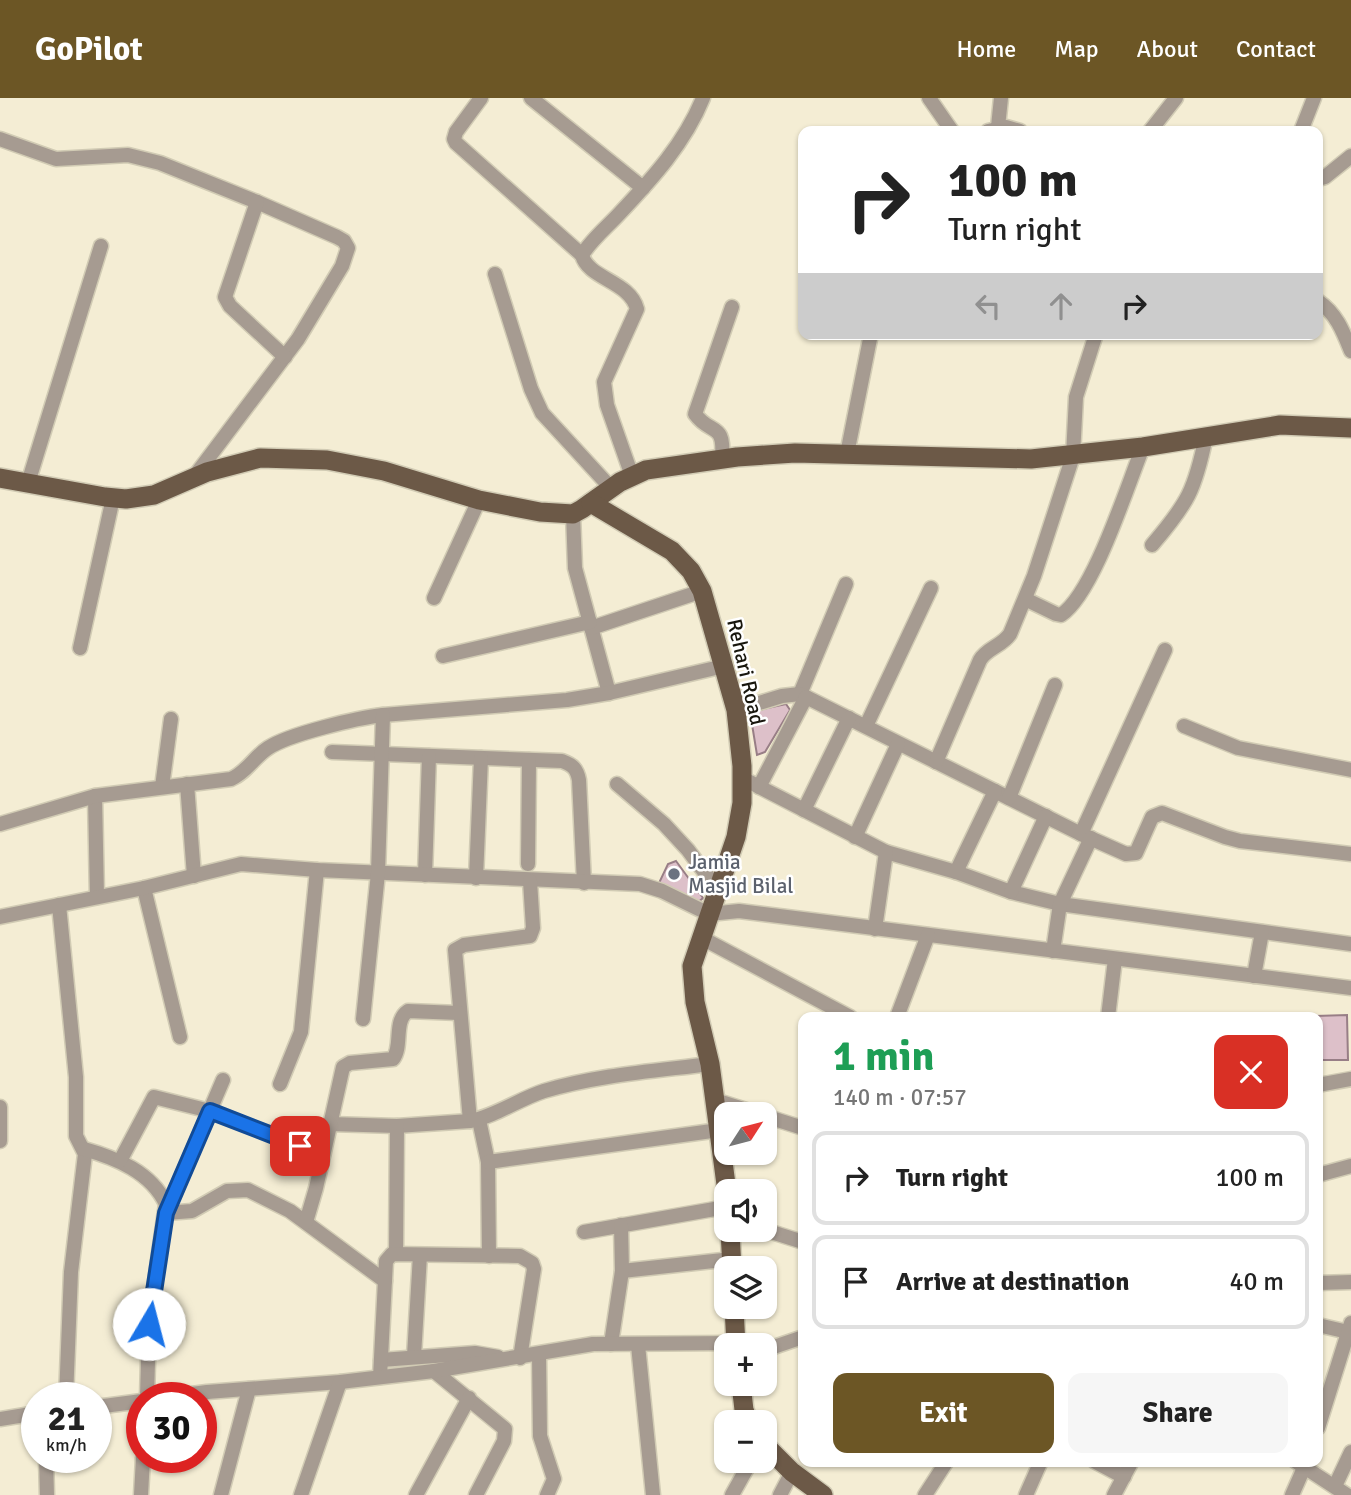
<!DOCTYPE html>
<html lang="en">
<head>
<meta charset="utf-8">
<style>
  body { margin:0; font-family:Signika,sans-serif; background:#f6f6f6; color:#222; height:100vh; display:flex; flex-direction:column; font-size:26px; white-space:nowrap }
  * { box-sizing:border-box; margin:0 }
  p { font-size:23px; color:#767676 }
  .icon { flex:none; width:38px; height:38px; fill:none; stroke:currentColor; stroke-width:2; stroke-linecap:round; stroke-linejoin:round }
  .map { position:relative; flex:1; overflow:hidden }
  .drawer { position:absolute; left:798px; top:914px; width:525px; height:455px; display:flex; flex-direction:column; background:#fff; border-radius:14px; box-shadow:0 2px 5px #0004 }
  .drawer>* { flex:none }
  .guide { position:absolute; left:798px; top:28px; width:525px; height:214px; border-radius:14px; box-shadow:0 2px 5px #0004; background:#fff; color:#222; overflow:hidden }
  .needle { width:46px; rotate:54deg }
  .buttons { position:absolute; left:714px; top:1004px; display:grid; gap:14px }
  .buttons a { display:grid; place-items:center; width:63px; height:63px; border-radius:14px; background:#fff; box-shadow:0 2px 5px #0004; font-size:35px }
  .speed { position:absolute; left:21px; top:1284px; display:flex; gap:14px; font-size:35px; font-weight:700; text-align:center }
  .speed>* { display:grid; place-content:center; width:91px; height:91px; border-radius:50%; background:#fff; box-shadow:0 2px 5px #0004; line-height:1 }
  .speed small { font-size:18px; font-weight:400 }
  .speed .limit { border:10px solid #d22; background:#fff; color:#111 }
  .pin { position:absolute; display:grid; place-items:center; width:60px; height:60px; color:#fff; margin:-30px; border-radius:14px; box-shadow:0 4px 10px #0006 }
  .me { position:absolute; width:77px; margin:-38px; rotate:8deg; stroke-linejoin:round; filter:drop-shadow(0 0 5px #0008) }
  .turn { display:flex; align-items:center; gap:24px; height:147px; padding:0 35px; font-size:32px }
  .turn .icon { width:91px; height:91px; stroke-width:2.5 }
  .turn b { display:block; font-size:49px; line-height:60px }
  .lanes { display:flex; align-items:center; height:66px; padding:0 35px; background:#0003; justify-content:center; gap:35px; direction:ltr }
  .lanes .off { opacity:.35 }
  .round { display:grid; place-items:center; flex:none; width:74px; height:74px; border-radius:14px; background:#f6f6f6 }
  .overview { display:flex; align-items:center; justify-content:space-between; height:119px; padding:0 35px }
  h1 { font-size:42px; font-weight:700; line-height:52px; color:#1e9e55 }
  .action { display:flex; gap:14px; margin-top:auto; padding:14px 35px }
  .action a { flex:1; height:80px; border-radius:14px; background:#6c5625; color:#fff; font-size:28px; font-weight:700; line-height:80px; text-align:center }
  .action a+a { background:#f6f6f6; color:#222 }
  ul { padding:0; list-style:none }
  li { display:flex; align-items:center; gap:21px; height:94px; margin:0 14px 10px; padding:0 21px; border:4px solid #e0e0e0; border-radius:14px }
  li div { flex:1 }
  li b { display:block; font-size:26px }
  li em { font-style:normal }
  header { display:flex; align-items:center; gap:42px; box-sizing:border-box; height:98px; padding:0 35px; background:#6c5625; color:#fff }
  header strong { font-size:33px }
  nav { display:flex; gap:38px; margin-inline-start:auto; font-size:24px }
  .map>svg:first-child { display:block }
  .building { fill:#ddc0c9; stroke:#987e86; stroke-width:2 }
  .lines { fill:none; stroke-linecap:round; stroke-linejoin:round }
  .minor-casing { stroke:#d1cbb4; stroke-width:17 }
  .major-casing { stroke:#d1cbb4; stroke-width:22 }
  .minor { stroke:#a69b91; stroke-width:14 }
  .major { stroke:#6c5947; stroke-width:19 }
  .route-casing { stroke:#114b97; stroke-width:18 }
  .route { stroke:#1a73e8; stroke-width:12 }
  .worship-dot { fill:#6b7280; stroke:#fff; stroke-width:2.5 }
  .labels { text-anchor:middle; stroke-width:5; stroke-linejoin:round; paint-order:stroke }
  .street-label { font-size:21px; fill:#18160d; stroke:#fff }
  .worship-label { font-size:21px; fill:#5b616d; stroke:#fff; text-anchor:start }
</style>
</head>
<body>
<header>
<strong>GoPilot</strong>
<nav><a>Home</a><a>Map</a><a>About</a><a>Contact</a></nav>
</header>
<div class="map">
<svg width="1351" height="1397" viewBox="0 0 1351 1397">
  <rect width="100%" height="100%" fill="#f4edd4"/>
  <g class="building">
    <polygon points="786,606 790,612 765,654 757,657 750,614"/>
    <polygon points="676,763 703,800 696,806 659,785 668,766"/>
    <polygon points="1347,917 1348,962 1318,962 1318,919 1315,918"/>
  </g>
  <g class="lines">
    <defs>
      <g id="minor">
        <polyline points="481,0 456,34 454,41 456,45 582,157"/>
        <polyline points="531,0 643,90"/>
        <polyline points="929,0 952,33"/>
        <polyline points="998,29 1001,0"/>
        <polyline points="988,33 1006,29 1020,33"/>
        <polyline points="1150,33 1176,0"/>
        <polyline points="1301,33 1314,0"/>
        <polyline points="0,41 56,61 128,57 160,65 257,104 337,139 344,143 348,150 342,168 298,241 194,379"/>
        <polyline points="1318,81 1325,79 1351,58"/>
        <polyline points="257,104 225,199 230,208 285,259"/>
        <polyline points="495,176 531,291 542,315 611,390"/>
        <path d="M1318,203C1336,215 1343,233 1351,253"/>
        <polyline points="847,356 871,236"/>
        <path d="M722,361C725,323 711,338 695,316L732,209"/>
        <path d="M632,378L607,307L604,284L637,211C630,183 588,181 582,157C591,142 607,129 619,116C652,81 685,45 703,0"/>
        <polyline points="28,385 101,148"/>
        <polyline points="573,416 575,470 609,595"/>
        <path d="M1152,447C1188,405 1195,392 1206,338"/>
        <polyline points="434,500 479,402"/>
        <path d="M1025,501L1056,516L1061,517C1094,495 1127,388 1143,349"/>
        <polyline points="591,530 702,493"/>
        <polyline points="80,550 113,400"/>
        <polyline points="443,558 590,524"/>
        <polyline points="800,596 846,486"/>
        <polyline points="736,612 782,598 800,596 1081,736 1126,756 1136,755 1152,719 1162,715 1225,739 1240,743 1351,756"/>
        <polyline points="866,628 931,490"/>
        <polyline points="1184,628 1238,650 1351,672"/>
        <path d="M332,654L562,663C573,667 577,671 579,682L584,785"/>
        <path d="M936,664L980,562C987,550 1002,548 1010,536L1034,478L1073,358L1076,299L1096,236"/>
        <polyline points="742,680 886,754 956,774 1011,794 1060,806 1351,846"/>
        <polyline points="187,686 194,778"/>
        <polyline points="617,686 664,726 688,752 717,791"/>
        <polyline points="162,689 171,621"/>
        <polyline points="759,689 806,599"/>
        <polyline points="95,698 97,799"/>
        <polyline points="1009,700 1055,587"/>
        <polyline points="804,712 849,620"/>
        <path d="M0,726L95,698L231,681C247,674 254,659 268,650C289,636 357,620 383,617L567,602L609,595L724,568"/>
        <polyline points="1081,736 1165,552"/>
        <polyline points="855,739 898,646"/>
        <polyline points="528,766 529,662"/>
        <polyline points="956,774 995,693"/>
        <polyline points="425,777 429,658"/>
        <polyline points="476,780 481,660"/>
        <polyline points="144,790 180,939"/>
        <polyline points="1011,794 1046,718"/>
        <polyline points="59,807 76,979 76,1038 85,1056 71,1174 66,1300"/>
        <polyline points="0,819 144,790 241,766 317,772 640,786 662,793 709,816 739,813 1351,890"/>
        <polyline points="875,831 886,754"/>
        <polyline points="700,839 850,919"/>
        <polyline points="1053,853 1060,806 1091,740"/>
        <polyline points="1254,878 1262,834"/>
        <polyline points="897,919 928,837"/>
        <polyline points="1108,919 1115,861"/>
        <polyline points="363,921 378,775 383,617"/>
        <polyline points="223,982 166,1115 192,1113 227,1093 248,1092 290,1113 385,1183"/>
        <polyline points="280,986 301,934 317,772"/>
        <polyline points="1318,987 1351,981"/>
        <polyline points="715,1002 762,1017"/>
        <polyline points="0,1009 0,1043"/>
        <polyline points="765,1018 803,1030"/>
        <polyline points="479,1022 488,1064 489,1158"/>
        <polyline points="470,1023 455,852 464,847 530,838 533,830 530,783"/>
        <path d="M330,1026L397,1028L470,1023C496,1018 519,1001 544,993C597,977 655,973 710,966"/>
        <path d="M84,1051C116,1060 151,1074 166,1106L149,1226L147,1300"/>
        <polyline points="120,1063 154,999 210,1013 323,1057"/>
        <polyline points="488,1064 719,1032"/>
        <polyline points="1318,1077 1351,1068"/>
        <path d="M306,1124L316,1090L343,969L350,965L393,961C403,948 393,923 408,913L459,915"/>
        <polyline points="765,1132 803,1144"/>
        <polyline points="584,1134 726,1109"/>
        <polyline points="396,1156 397,1028"/>
        <polyline points="622,1173 732,1161"/>
        <polyline points="1318,1185 1351,1184"/>
        <polyline points="1318,1227 1348,1234"/>
        <polyline points="611,1246 622,1173 621,1127"/>
        <polyline points="638,1247 653,1397"/>
        <polyline points="765,1252 803,1239"/>
        <polyline points="539,1256 540,1338 554,1381 547,1397"/>
        <polyline points="414,1258 420,1157"/>
        <polyline points="381,1262 475,1255 498,1259"/>
        <polyline points="434,1273 505,1331 504,1343 476,1397"/>
        <polyline points="380,1279 386,1163 392,1156 520,1158 532,1165 534,1171 520,1260"/>
        <polyline points="161,1300 207,1294 340,1284 434,1273 593,1246 735,1245"/>
        <polyline points="96,1309 142,1303"/>
        <polyline points="0,1321 37,1315"/>
        <polyline points="1318,1330 1351,1225"/>
        <polyline points="46,1360 47,1397"/>
        <polyline points="1094,1363 1124,1379"/>
        <polyline points="1295,1363 1347,1397"/>
        <polyline points="1335,1388 1351,1354"/>
        <polyline points="141,1397 143,1360"/>
        <polyline points="221,1397 249,1291"/>
        <polyline points="301,1397 340,1284"/>
        <polyline points="416,1397 469,1300"/>
        <polyline points="732,1397 751,1363"/>
        <polyline points="780,1397 792,1374"/>
        <polyline points="925,1397 947,1363"/>
        <polyline points="1026,1397 1041,1363"/>
        <polyline points="1114,1397 1132,1363"/>
        <polyline points="1292,1397 1307,1363"/>
      </g>
      <g id="major">
        <polyline points="0,380 105,399 126,401 154,397 207,374 260,360 327,362 384,373 479,402 540,414 573,416 582,411 620,384 646,372 737,359 795,355 1031,361 1143,349 1280,327 1351,330"/>
        <polyline points="591,405 672,453 691,473 702,493 736,612 742,668 742,705 736,739 692,868 695,904 710,966 727,1094"/>
        <polyline points="730,1132 732,1171"/>
        <polyline points="734,1209 736,1248"/>
        <polyline points="741,1286 744,1312 749,1325"/>
        <polyline points="765,1347 792,1374 823,1397"/>
      </g>
    </defs>
    <use href="#minor" class="minor-casing"/>
    <use href="#major" class="major-casing"/>
    <use href="#minor" class="minor"/>
    <use href="#major" class="major"/>
  </g>
  <g class="lines">
    <defs>
      <polyline id="route" points="149,1226 166,1115 210,1013 300,1048"/>
    </defs>
    <use href="#route" class="route-casing"/>
    <use href="#route" class="route"/>
  </g>
  <circle class="worship-dot" cx="674" cy="776" r="7"/>
  <g class="labels">
    <g class="street-label">
      <text transform="translate(746 574) rotate(77)" y="7">Rehari Road</text>
    </g>
    <g class="worship-label">
      <text x="688" y="771">Jamia<tspan x="688" dy="24">Masjid Bilal</tspan></text>
    </g>
  </g>
</svg>
<div class="buttons">
<a><svg class="needle" viewBox="-14 -14 28 28"><path d="M0-13l5 13h-10z" fill="#e53935"/><path d="M0 13l5-13h-10z" fill="#767676"/></svg></a>
<a><svg class="icon" aria-label="sound" viewBox="0 0 24 24"><path d="M4 9h4l5-4v14l-5-4H4zM17 9q2 3 0 6"/></svg></a>
<a><svg class="icon" aria-label="layers" viewBox="0 0 24 24"><path d="M12 4l9 5-9 5-9-5zM3 14l9 5 9-5"/></svg></a>
<a>+</a>
<a>−</a>
</div>
<div class="speed"><div>21<small>km/h</small></div><div class="limit">30</div></div>
<div class="pin" style="left:300px;top:1048px;background:#d93025"><svg class="icon" aria-label="arrive" viewBox="0 0 24 24"><path d="M6 21V4h12l-3 4 3 4H6"/></svg></div>
<svg class="me" style="left:149px;top:1226px" viewBox="-20 -20 40 40"><circle r="19" fill="#fff"/><path d="M0-13L10 11 0 6-10 11z" fill="#1a73e8"/></svg>
<div class="guide">
<div class="turn"><svg class="icon" aria-label="right" viewBox="0 0 24 24"><path d="M7 20v-9h11M14 6l5 5-5 5"/></svg><div><b>100 m</b>Turn right</div></div>
<div class="lanes"><svg class="icon off" aria-label="left" viewBox="0 0 24 24"><path d="M17 20v-9H6M10 6l-5 5 5 5"/></svg><svg class="icon off" aria-label="ahead" viewBox="0 0 24 24"><path d="M12 20V5M6 11l6-6 6 6"/></svg><svg class="icon" aria-label="right" viewBox="0 0 24 24"><path d="M7 20v-9h11M14 6l5 5-5 5"/></svg></div>
</div>
<section class="drawer">
<div class="overview"><div><h1>1 min</h1><p>140 m · 07:57</p></div><a class="round" style="background:#d93025;color:#fff"><svg class="icon" aria-label="close" viewBox="0 0 24 24"><path d="M6 6l12 12M18 6L6 18"/></svg></a></div>
<ul>
<li><svg class="icon" aria-label="right" viewBox="0 0 24 24"><path d="M7 20v-9h11M14 6l5 5-5 5"/></svg><div><b>Turn right</b></div><em>100 m</em></li>
<li><svg class="icon" aria-label="arrive" viewBox="0 0 24 24"><path d="M6 21V4h12l-3 4 3 4H6"/></svg><div><b>Arrive at destination</b></div><em>40 m</em></li>
</ul>
<div class="action"><a>Exit</a><a>Share</a></div>
</section>
</div>
</body>
</html>
